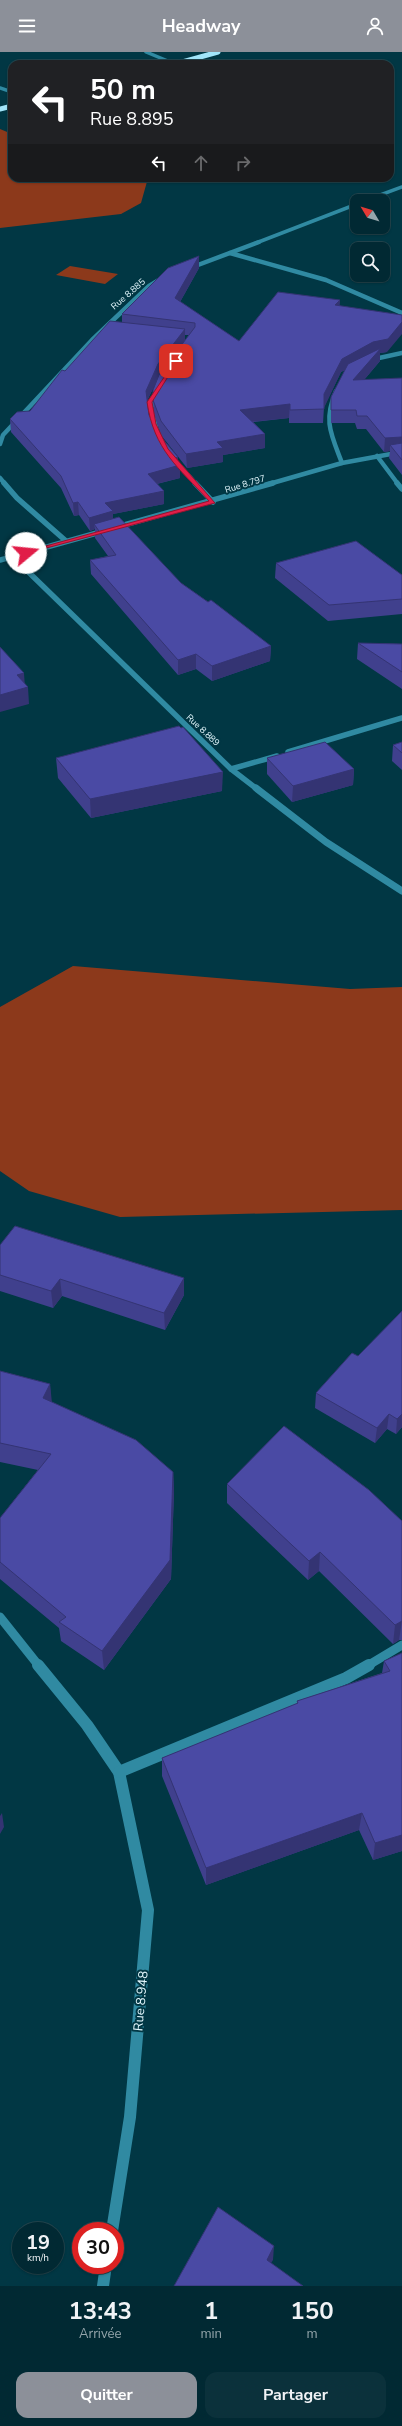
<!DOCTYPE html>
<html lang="fr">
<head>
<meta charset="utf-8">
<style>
  body { margin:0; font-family:"Nunito Sans",sans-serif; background:#0b313b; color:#f1f3f6; height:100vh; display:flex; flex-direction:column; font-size:15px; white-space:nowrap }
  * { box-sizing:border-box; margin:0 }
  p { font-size:13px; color:#96a6ac }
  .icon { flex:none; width:22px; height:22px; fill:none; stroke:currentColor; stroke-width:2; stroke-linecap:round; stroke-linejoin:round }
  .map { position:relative; height:2234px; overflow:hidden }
  .sheet { display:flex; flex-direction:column; background:#012933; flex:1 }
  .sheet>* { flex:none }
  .guide { position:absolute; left:8px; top:8px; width:386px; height:122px; border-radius:12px; box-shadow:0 1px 3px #0004,0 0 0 1px #23454e; background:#202124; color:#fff; overflow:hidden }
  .needle { width:26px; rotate:308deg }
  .tools { position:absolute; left:350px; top:142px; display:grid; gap:8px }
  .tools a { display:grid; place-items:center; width:40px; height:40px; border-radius:8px; background:#012933; box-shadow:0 1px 3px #0004,0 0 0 1px #23454e; font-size:20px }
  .speed { position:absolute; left:12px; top:2170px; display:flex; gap:8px; font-size:20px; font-weight:700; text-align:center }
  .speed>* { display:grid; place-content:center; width:52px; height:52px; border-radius:50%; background:#012933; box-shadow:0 1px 3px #0004,0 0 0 1px #23454e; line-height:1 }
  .speed small { font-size:10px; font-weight:400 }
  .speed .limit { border:6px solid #d22; background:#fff; color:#111 }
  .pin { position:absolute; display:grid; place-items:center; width:34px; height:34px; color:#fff; margin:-17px; border-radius:8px; box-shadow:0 2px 6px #0006 }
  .me { position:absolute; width:44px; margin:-22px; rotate:73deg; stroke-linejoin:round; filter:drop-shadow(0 0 3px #0008) }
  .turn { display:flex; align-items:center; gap:14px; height:84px; padding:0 16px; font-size:18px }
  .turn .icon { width:52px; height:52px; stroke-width:2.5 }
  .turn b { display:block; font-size:28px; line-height:34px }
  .lanes { display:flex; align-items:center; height:38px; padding:0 16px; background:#0003; justify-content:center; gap:20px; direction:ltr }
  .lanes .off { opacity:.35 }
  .eta { display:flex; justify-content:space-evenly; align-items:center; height:68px; text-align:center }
  .eta b { font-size:24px; font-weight:700; line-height:28px }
  .button { display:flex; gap:8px; margin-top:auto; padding:8px 16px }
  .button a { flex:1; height:46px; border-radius:12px; background:#8c9099; color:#fff; font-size:16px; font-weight:700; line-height:46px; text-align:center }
  .button a+a { background:#0b313b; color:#f1f3f6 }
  header { display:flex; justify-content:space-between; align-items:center; height:52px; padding:0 16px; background:#8c9099; color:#fff; font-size:18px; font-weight:700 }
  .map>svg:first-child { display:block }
  .green { fill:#8c391b }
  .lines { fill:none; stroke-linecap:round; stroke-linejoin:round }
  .service { stroke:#308aa2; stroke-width:3.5 }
  .minor-far5 { stroke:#308aa2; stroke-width:3.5 }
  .minor-far4 { stroke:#308aa2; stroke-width:4.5 }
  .minor-far3 { stroke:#308aa2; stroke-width:5.5 }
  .minor-far2 { stroke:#308aa2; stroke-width:7 }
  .minor-far1 { stroke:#308aa2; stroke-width:9 }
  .minor { stroke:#308aa2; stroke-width:12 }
  .trunk { stroke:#a1e5fa; stroke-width:5 }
  .wall { fill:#40408d; fill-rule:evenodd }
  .shaded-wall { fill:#343473 }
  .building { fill:#4a4aa4; stroke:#343473 }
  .route { fill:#e11d48; stroke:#92132f }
  .labels { text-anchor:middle; stroke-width:4; stroke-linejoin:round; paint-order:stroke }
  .far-street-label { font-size:9px; fill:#e4f8fe; stroke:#013744 }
  .near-street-label { font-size:13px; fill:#e4f8fe; stroke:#013744 }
</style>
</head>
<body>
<header><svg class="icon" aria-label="menu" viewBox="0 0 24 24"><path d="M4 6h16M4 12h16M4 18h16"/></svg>Headway<svg class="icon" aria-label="person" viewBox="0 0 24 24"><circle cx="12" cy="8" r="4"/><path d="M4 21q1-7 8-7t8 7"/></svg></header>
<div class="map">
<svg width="402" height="2234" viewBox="0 0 402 2234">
  <rect width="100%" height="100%" fill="#013744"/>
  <g class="green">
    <polygon points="0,77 12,82 12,126 148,126 141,151 121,162 0,176"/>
    <polygon points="70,214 118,222 105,232 56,223"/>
    <polygon points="73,914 350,937 402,935 402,1158 120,1165 29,1139 0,1119 0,955"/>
  </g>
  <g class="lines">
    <polyline class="service" points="0,36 12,40"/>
    <g class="minor-far5">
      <polyline points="146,0 175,12"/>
      <polyline points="364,149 402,135"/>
      <polyline points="256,191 357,152"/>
    </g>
    <g class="minor-far4">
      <polyline points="230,201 326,228 402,261"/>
      <polyline points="190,216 259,190"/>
      <polyline points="370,308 402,301"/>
      <path d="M336,339C323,369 331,382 342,411"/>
      <polyline points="157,379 151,356 159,335"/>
      <polyline points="0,392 3,383 92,288 149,234 159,228"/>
      <polyline points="170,403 196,432"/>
      <polyline points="377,404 398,432"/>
      <polyline points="0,426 5,432"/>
      <polyline points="269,432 342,411 402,400"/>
    </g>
    <g class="minor-far3">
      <polyline points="4,431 17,446 66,489"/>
      <polyline points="195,431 213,450"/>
      <polyline points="397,431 402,437"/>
      <polyline points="117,475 273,431"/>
      <polyline points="13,505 231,717 257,737"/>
      <polyline points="0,508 104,479"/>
      <polyline points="288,700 402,666"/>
      <polyline points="231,717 277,704"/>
    </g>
    <polyline class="minor-far2" points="256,736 326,790 402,839"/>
    <g class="minor-far1">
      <polyline points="0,1565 39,1614"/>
      <polyline points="367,1614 402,1593"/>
    </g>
    <g class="minor">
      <polyline points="38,1613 87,1673 119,1720 148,1858 130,2065 112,2179"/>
      <polyline points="119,1720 346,1626 369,1613"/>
      <polyline points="103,2234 106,2213"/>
    </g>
    <g class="trunk">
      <polyline points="175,12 218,0"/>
      <polyline points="0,57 12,54"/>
    </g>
  </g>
  <g class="wall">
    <path d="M199,204V216L180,250L239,289L340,248L339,254L387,300L380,301V309L364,328L402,326V423L389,406L390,399L384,400L366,377H357L355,371H331V345L345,318L341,320L324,355L323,371H289V366L253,370L265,382V396L223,403V410L187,416L161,383L154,362L153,348L169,311L159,324L147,349L149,363L161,385L178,405V412L180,413V426L157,432L164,452L113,462V467L181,531L271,594L270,609L212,629L196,617L178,623L91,522L90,508L108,504L95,486V477L90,479L79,463L74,464L61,436L11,380L10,367L30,359L65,319L122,271V262ZM185,283H189L185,289Z"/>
    <polygon points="276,511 402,523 402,562 328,569 275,526"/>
    <polygon points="358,591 402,592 402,637 357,607"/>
    <polygon points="402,690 402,718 392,709 393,693"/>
    <polygon points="56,706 222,739 91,766 58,726"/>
    <polygon points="267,706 354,717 353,733 292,750 267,722"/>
    <polygon points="0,1193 184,1243 165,1278 62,1244 53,1256 0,1239"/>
    <polygon points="352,1301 402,1375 396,1382 387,1377 375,1391 315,1356 316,1341"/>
    <polygon points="0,1319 50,1332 51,1350 173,1420 174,1439 171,1527 104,1618 61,1589 59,1576 0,1527 0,1466 38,1418 0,1410"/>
    <polygon points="227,1432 402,1469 402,1588 399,1588 393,1592 319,1519 308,1528 227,1451"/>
    <polygon points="402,1601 402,1799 373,1808 359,1778 206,1833 162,1724 162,1706 297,1652 297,1649 382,1621 384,1609"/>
  </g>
  <g class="shaded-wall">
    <polygon points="199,204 199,216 175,259 175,246"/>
    <polygon points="340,248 339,261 335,253"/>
    <polygon points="402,270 402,282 387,300 380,301 380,309 353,341 353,328 372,303 341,320 324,356 324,342 342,307"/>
    <polygon points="185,277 185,289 159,324 146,351 146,339 158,312"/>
    <polygon points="290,352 289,366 240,371 240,358"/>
    <polygon points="265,382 265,396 223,403 223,410 187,416 186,402 217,390"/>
    <polygon points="402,385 402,398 390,393 390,399 384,400 385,386"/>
    <polygon points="178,405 178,414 180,413 180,426 148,434 148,422 171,407"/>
    <polygon points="164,439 164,452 113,462 113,472 94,472 95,477 90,479 89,466 105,451"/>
    <polygon points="78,450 79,463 74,464 73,451"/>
    <polygon points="271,594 270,609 212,629 212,614"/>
    <polygon points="196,602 196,617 178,623 178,608"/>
    <polygon points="24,621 25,636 28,635 29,652 0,660 0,643 17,623"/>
    <polygon points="354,717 353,733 292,750 293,734"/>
    <polygon points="223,720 222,739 91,766 90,747"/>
    <polygon points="184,1226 184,1243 165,1278 164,1261"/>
    <polygon points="60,1227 62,1244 53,1256 51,1239"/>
    <polygon points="50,1332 52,1351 43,1346"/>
    <polygon points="389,1362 387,1377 375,1391 377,1376"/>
    <polygon points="402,1362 402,1375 396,1382 397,1367"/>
    <polygon points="173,1420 174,1439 171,1527 104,1618 102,1599"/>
    <polygon points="320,1500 319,1519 308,1528 309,1509"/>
    <polygon points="402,1569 399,1588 393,1592 395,1573"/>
    <polygon points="2,1761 4,1775 0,1782 0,1764"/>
    <polygon points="362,1761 359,1778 206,1833 206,1816"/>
    <polygon points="402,1783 402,1799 373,1808 375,1791"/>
    <polygon points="274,2194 273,2208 265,2221 267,2208"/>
  </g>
  <g class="building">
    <polygon points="199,204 175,246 239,289 278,240 340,248 335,253 402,263 402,270 388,287 373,290 342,307 324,342 324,357 290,358 290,352 240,358 265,382 217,390 223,396 186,402 161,369 153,348 153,338 159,323 195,275 195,271 122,262 168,216"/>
    <polygon points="110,269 185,277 158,312 146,339 149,363 161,385 178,405 171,407 180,413 148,422 164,439 105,451 113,459 89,466 78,450 73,451 61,424 10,367 17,360 30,359 62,318 65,319"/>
    <polygon points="381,296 353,328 402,326 402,385 385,386 367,364 357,364 356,358 331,358 331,345 348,312"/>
    <polygon points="402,391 402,408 390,393"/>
    <polygon points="119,465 181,531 208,550 211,548 271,594 212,614 196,602 178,608 90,508 116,503 94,472"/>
    <polygon points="356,489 402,523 402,547 329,553 276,511"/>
    <polygon points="358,591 402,592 402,620"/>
    <polygon points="0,595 24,621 17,623 28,635 0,643"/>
    <polygon points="179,674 181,676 183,675 223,720 90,747 56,706"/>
    <polygon points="325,690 354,717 293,734 267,706"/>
    <polygon points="402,690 402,701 393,693"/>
    <polygon points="15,1174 184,1226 164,1261 60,1227 51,1239 0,1223 0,1193"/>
    <polygon points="402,1259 402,1362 397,1367 389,1362 377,1376 316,1341 352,1301 358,1304"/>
    <polygon points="0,1319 50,1332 43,1346 136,1388 173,1420 170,1508 102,1599 59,1570 66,1565 0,1510 0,1466 51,1402 0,1391"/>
    <polygon points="284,1374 369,1438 402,1469 402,1569 395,1573 320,1500 309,1509 227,1432"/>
    <polygon points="402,1601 402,1783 375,1791 362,1761 206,1816 162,1706 298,1651 297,1649 390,1619 384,1609"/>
    <polygon points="218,2155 274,2194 267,2208 303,2234 174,2234"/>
  </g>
  <path class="route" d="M176,308L178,309L152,350L156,372L168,397L215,451L24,502V500L209,449C178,415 154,398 147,350Z"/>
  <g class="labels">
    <g class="far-street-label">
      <text transform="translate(128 242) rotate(-41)" y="3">Rue 8.885</text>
      <text transform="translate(245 432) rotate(-17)" y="3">Rue 8.797</text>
      <text transform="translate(203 678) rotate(43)" y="3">Rue 8.889</text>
    </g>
    <g class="near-street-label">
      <text transform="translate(140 1949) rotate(-85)" y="5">Rue 8.948</text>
    </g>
  </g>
</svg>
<div class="tools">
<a><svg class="needle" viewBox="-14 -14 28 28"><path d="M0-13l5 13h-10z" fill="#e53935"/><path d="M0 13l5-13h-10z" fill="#96a6ac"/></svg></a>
<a><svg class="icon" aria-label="search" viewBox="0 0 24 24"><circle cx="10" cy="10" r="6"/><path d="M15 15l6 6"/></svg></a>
</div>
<div class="speed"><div>19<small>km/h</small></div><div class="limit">30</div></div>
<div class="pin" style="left:176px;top:309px;background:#d93025"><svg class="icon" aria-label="arrive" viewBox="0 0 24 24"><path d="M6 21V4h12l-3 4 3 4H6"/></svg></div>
<svg class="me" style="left:26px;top:501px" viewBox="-20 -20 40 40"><circle r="19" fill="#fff"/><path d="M0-13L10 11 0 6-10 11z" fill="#e11d48"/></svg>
<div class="guide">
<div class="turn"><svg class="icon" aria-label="left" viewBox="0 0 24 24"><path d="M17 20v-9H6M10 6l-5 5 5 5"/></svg><div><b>50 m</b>Rue 8.895</div></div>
<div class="lanes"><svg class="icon" aria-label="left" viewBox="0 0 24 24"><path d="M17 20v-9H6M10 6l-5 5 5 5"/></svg><svg class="icon off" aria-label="ahead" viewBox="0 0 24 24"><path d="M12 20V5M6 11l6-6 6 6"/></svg><svg class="icon off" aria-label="right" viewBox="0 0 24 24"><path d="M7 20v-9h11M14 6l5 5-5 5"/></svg></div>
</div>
</div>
<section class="sheet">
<div class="eta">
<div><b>13:43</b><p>Arrivée</p></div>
<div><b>1</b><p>min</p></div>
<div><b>150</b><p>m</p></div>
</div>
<div class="button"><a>Quitter</a><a>Partager</a></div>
</section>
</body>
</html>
